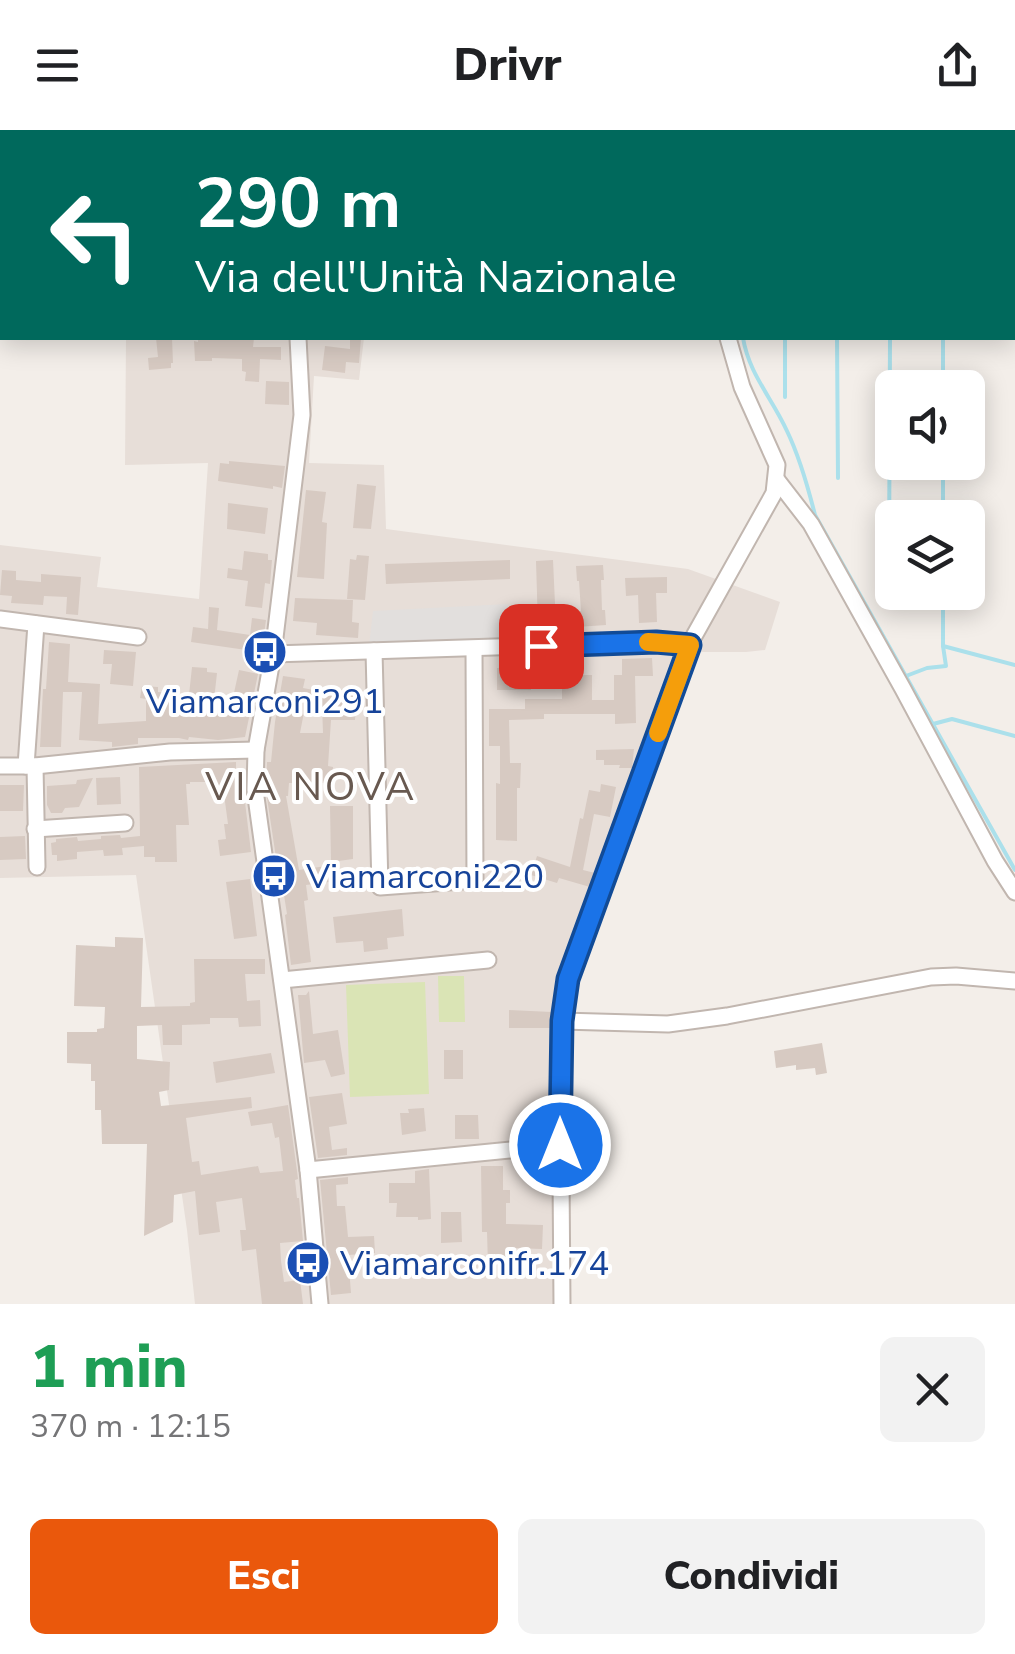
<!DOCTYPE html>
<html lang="it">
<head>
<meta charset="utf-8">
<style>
  body { margin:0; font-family:"Nunito Sans",sans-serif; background:#f2f2f2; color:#202124; height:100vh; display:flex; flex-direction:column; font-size:38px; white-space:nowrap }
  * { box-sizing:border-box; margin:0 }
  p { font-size:32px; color:#757577 }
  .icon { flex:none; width:55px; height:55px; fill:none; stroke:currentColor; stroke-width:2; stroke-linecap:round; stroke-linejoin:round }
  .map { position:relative; height:1174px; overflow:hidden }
  .details { display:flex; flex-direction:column; background:#fff; flex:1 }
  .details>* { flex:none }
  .hud { position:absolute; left:0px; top:0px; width:1015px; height:210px; box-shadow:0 5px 25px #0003; background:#00695c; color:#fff; overflow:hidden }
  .controls { position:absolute; left:875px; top:240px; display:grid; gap:20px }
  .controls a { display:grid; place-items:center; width:110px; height:110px; border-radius:15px; background:#fff; box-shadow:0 5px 25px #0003; font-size:50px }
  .pin { position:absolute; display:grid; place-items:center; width:85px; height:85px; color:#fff; margin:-42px; border-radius:20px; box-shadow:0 5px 15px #0006 }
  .me { position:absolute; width:110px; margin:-55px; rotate:0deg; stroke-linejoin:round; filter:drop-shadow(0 0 8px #0008) }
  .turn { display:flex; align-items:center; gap:35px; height:210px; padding:0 30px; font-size:45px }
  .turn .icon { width:130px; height:130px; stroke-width:2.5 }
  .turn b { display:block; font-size:70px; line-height:85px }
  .round { display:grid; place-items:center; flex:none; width:105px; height:105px; border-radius:15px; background:#f2f2f2 }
  .overview { display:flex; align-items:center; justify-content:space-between; height:170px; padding:0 30px }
  h1 { font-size:60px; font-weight:800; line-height:75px; color:#1e9e55 }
  .button { display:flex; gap:20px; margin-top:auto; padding:20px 30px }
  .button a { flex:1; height:115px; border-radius:15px; background:#ea580c; color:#fff; font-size:40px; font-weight:800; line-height:115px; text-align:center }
  .button a+a { background:#f2f2f2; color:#202124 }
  header { display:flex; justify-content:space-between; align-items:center; height:130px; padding:0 30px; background:#fff; font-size:45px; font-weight:800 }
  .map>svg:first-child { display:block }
  .residential { fill:#e7ded8 }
  .green { fill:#dae4b5 }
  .parking { fill:#e2dfdd }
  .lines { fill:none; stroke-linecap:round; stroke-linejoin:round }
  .stream { stroke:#abe0eb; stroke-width:4 }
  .building { fill:#d7cac2; fill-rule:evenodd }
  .street-casing { stroke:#c1b6af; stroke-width:19 }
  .street { stroke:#fff; stroke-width:15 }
  .route-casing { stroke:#114b97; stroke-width:25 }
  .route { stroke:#1a73e8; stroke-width:18 }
  .slow { stroke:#f59e0b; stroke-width:18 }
  .labels { text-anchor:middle; stroke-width:8; stroke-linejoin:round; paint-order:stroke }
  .transit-label { font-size:35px; fill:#164399; stroke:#fff; text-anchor:start }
  .quarter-label { font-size:40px; letter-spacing:2.5px; fill:#685950; stroke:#fff }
</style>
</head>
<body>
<header><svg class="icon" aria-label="menu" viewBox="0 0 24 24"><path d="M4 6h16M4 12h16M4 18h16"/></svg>Drivr<svg class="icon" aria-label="share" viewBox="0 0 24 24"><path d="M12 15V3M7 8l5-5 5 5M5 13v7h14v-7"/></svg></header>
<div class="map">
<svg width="1015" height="1174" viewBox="0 0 1015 1174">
  <rect width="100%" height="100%" fill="#f3eee9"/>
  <polygon class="residential" points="126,208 384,208 364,208 359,250 314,246 309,333 384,335 386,399 688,439 780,472 765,520 746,522 683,522 563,845 555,1174 195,1174 187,1100 136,745 0,748 0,415 101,427 97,457 199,469 208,333 125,335"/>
  <g class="green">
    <polygon points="438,846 464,846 465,892 439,892"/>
    <polygon points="425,852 429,964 350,967 346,855"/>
  </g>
  <polygon class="parking" points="508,474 511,510 369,516 373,481"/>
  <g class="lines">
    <g class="stream">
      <polyline points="702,0 703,2"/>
      <polyline points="834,0 834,2"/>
      <polyline points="942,0 942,2"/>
      <polyline points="784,2 784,0"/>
      <polyline points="885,2 885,0"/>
      <path d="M743,208C749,244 772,268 787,301C800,328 808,357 815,385L1015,740"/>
      <polyline points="837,208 838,348"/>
      <polyline points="943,208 943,258"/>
      <polyline points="785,267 785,208"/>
      <polyline points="943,332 943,388"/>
      <polyline points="889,441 890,208"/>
      <polyline points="943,516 1015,535"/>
      <polyline points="906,546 927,538 946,536 943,516 943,462"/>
      <polyline points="933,594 952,589 1015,606"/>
    </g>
  </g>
  <g class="building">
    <polygon points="156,208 172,208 173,233 171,233 171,238 149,240 148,228 158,227"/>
    <polygon points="198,208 254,208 253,217 281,217 281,230 260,229 259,252 245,251 246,242 242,241 242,229 212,228 212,231 195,231 194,211 198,212"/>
    <polygon points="350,208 361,208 359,233 346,232 345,243 322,240 325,216 350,219"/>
    <polygon points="266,251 289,252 289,275 265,274"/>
    <polygon points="229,331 285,336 282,358 273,356 273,359 218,351 220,333 229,334"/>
    <polygon points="357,354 376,356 371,399 353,398"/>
    <polygon points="306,360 326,362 322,392 327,393 324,449 297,447"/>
    <polygon points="228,373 268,378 265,404 227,399"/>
    <polygon points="244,421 268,424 268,430 272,430 270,454 265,453 262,478 245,476 248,451 227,448 228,438 242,440"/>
    <polygon points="357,425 369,426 365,470 347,469 350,429 356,430"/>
    <polygon points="510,430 510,449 386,454 385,434"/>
    <polygon points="553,430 556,496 538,497 536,431"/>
    <polygon points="603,435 604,450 601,450 602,480 605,480 606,495 577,497 576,481 581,481 579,451 577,451 576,436"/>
    <polygon points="2,440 16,441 16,450 41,452 41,444 81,447 78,485 66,484 67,467 44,466 43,475 11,473 12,466 0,465"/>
    <polygon points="667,447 667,463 656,463 657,492 639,493 638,465 626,466 625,448"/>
    <polygon points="295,468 353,470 352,492 359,493 358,508 316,505 317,493 293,491"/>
    <polygon points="209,477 219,478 217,500 250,505 252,488 266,490 263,512 254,511 253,521 191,512 193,497 208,499"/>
    <polygon points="49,512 70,514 68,552 100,554 98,594 146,591 146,569 140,568 142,556 158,557 158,562 189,565 192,537 207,538 207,542 217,543 214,570 232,572 239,540 258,544 245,607 218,610 189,607 188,610 179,608 138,608 138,614 112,617 112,612 79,610 82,562 63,562 61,617 40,617 43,559 46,559"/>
    <polygon points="104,520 136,522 133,556 110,554 112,534 103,534"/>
    <polygon points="652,528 653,546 635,546 636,593 615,594 615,584 544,584 544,589 509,590 510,633 521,633 520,658 517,658 517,711 496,710 496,653 500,654 500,616 489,616 489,579 525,579 525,569 562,569 562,545 592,545 592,570 614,570 614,545 622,545 622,529"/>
    <polygon points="517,534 531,534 531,560 497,560 497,538 517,536"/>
    <path d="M283,546L305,549L303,558L319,561L357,558L355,590H331L328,636L333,637L332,653H289L288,666H286L299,740L326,736L329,752L306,755L308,770L304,771L311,832L291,835L285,785L287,784L280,740L278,741L266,661L267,632H271L275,592ZM322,575L323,603H300L305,577Z"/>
    <polygon points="634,619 632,638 619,638 620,635 604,635 604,630 596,630 596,620"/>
    <polygon points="236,632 236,665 244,664 251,722 220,726 218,710 226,709 224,694 228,694 223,657 210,657 210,652 190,652 190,654 186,654 189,695 176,695 177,732 155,732 155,727 144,727 144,716 122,718 123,725 104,726 103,720 77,722 77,729 57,731 57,725 52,725 51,713 56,712 56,709 77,707 78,711 101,709 101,706 120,705 121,708 140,706 139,637"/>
    <polygon points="120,647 121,674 97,675 96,648"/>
    <polygon points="93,648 79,677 65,678 62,683 51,683 47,675 47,656 76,654 77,650"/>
    <polygon points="601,654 616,657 610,687 594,684 583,740 595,743 590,757 559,748 557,753 531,745 537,726 570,737 580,688 583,689 589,660 600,662"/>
    <polygon points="0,655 24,655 23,681 0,681"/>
    <polygon points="330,676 353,676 353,729 331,732"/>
    <polygon points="25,706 26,729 0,730 0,707"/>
    <polygon points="250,749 257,806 234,809 226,752"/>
    <polygon points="402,779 404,806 387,808 388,819 364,822 363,811 336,813 333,787"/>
    <polygon points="115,807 143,808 141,877 190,876 190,873 195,872 194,829 265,829 265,844 245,844 247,871 260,870 261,896 239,897 238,888 210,888 210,894 182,895 182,915 163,915 162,895 137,896 137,929 170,932 169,960 159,962 161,976 251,967 252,978 186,988 192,1032 199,1031 201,1045 258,1036 260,1043 283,1041 279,1007 275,1008 272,993 251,996 248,982 288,975 297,1041 298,1049 295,1050 297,1068 299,1068 303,1111 280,1113 281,1131 284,1152 300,1150 303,1174 262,1174 256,1119 242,1121 240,1100 246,1100 242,1068 216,1072 220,1102 199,1105 195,1061 174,1065 173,1092 144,1106 147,1014 102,1014 101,980 95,980 95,951 91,951 91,934 67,933 67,902 97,902 97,899 104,898 105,877 74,876 76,815 115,817"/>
    <polygon points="309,861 313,904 338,900 345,944 331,947 325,930 304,933 298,865 306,865"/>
    <polygon points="509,880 552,882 550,898 509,898"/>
    <polygon points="822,913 827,943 816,945 815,938 796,940 796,935 776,938 774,921"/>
    <rect x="444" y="920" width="19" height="29"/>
    <polygon points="271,923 275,943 216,953 213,932"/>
    <polygon points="342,963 347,994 329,997 332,1020 347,1018 347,1025 318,1028 309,967"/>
    <polygon points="424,978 426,1001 402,1005 400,983 409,983 408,979"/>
    <polygon points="455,985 478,985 479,1009 455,1009"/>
    <polygon points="481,1036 503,1036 503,1060 510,1060 510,1073 506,1073 506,1094 543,1095 542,1119 515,1118 515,1129 506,1129 506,1135 488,1135 487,1102 482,1102"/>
    <polygon points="429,1039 431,1089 418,1090 418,1087 396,1087 397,1073 389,1073 389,1053 415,1053 415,1041"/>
    <polygon points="348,1047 348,1054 336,1055 337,1076 345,1076 348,1107 374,1106 375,1123 348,1125 351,1163 331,1165 320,1050"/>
    <polygon points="441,1082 461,1082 462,1112 441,1113"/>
  </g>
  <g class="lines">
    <defs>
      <g id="street">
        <polyline points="294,0 294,2"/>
        <polyline points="685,0 686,2"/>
        <polyline points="298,208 302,285 273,524 256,620 255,660 308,1040 320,1174"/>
        <polyline points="777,350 811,394 903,559 995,731 1015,762"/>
        <polyline points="0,489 138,507"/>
        <polyline points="374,521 380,757 475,750 474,519"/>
        <polyline points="273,524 656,512 689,515"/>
        <polyline points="0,636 35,636 170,622 256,620"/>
        <polyline points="26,636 36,494"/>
        <polyline points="35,636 37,737"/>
        <polyline points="35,699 125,693"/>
        <polyline points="282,850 488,830"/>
        <polyline points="562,891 668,894 727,886 931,847 956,846 1015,851"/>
        <polyline points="308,1040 561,1015"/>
        <polyline points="562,1174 560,915 562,891 569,849 689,515 774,363 777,335 742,257 728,208"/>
      </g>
    </defs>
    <use href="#street" class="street-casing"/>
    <use href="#street" class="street"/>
  </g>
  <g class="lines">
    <defs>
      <polyline id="route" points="541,516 656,512 690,515 568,849 562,891 560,1015"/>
    </defs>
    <use href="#route" class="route-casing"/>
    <use href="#route" class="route"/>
    <polyline class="slow" points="648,512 690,515 658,603"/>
  </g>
  <defs>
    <symbol id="bus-disc" viewBox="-11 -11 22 22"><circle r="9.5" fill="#1a4fb4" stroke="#fff"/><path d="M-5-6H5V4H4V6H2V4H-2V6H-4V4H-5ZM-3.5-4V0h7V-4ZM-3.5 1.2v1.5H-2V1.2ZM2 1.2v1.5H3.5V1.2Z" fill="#fff"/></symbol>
  </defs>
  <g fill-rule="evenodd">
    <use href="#bus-disc" x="240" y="497" width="50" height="50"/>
    <use href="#bus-disc" x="249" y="721" width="50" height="50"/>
    <use href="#bus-disc" x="283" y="1108" width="50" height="50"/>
  </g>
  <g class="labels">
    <g class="transit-label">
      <text x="265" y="583" text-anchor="middle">Viamarconi291</text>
      <text x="306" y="758">Viamarconi220</text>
      <text x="340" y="1145">Viamarconifr.174</text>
    </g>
    <g class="quarter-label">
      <text x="311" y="670">VIA NOVA</text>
    </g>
  </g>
</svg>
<div class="controls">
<a><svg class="icon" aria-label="sound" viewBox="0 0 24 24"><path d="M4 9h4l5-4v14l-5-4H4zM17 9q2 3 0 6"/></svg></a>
<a><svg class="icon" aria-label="layers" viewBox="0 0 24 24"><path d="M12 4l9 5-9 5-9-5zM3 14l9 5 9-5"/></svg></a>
</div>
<div class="pin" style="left:541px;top:516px;background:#d93025"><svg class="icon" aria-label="arrive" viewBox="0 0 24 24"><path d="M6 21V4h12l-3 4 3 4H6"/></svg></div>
<svg class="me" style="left:560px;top:1015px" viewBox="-20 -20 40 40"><circle r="17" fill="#1a73e8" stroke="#fff" stroke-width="3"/><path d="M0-11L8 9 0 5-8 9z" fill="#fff"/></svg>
<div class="hud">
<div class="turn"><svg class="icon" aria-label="left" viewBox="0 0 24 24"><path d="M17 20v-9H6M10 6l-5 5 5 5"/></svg><div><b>290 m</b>Via dell'Unità Nazionale</div></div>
</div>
</div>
<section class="details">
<div class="overview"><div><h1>1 min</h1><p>370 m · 12:15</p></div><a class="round"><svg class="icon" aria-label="close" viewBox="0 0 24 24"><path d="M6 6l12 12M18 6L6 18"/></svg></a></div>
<div class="button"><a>Esci</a><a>Condividi</a></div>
</section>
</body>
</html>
